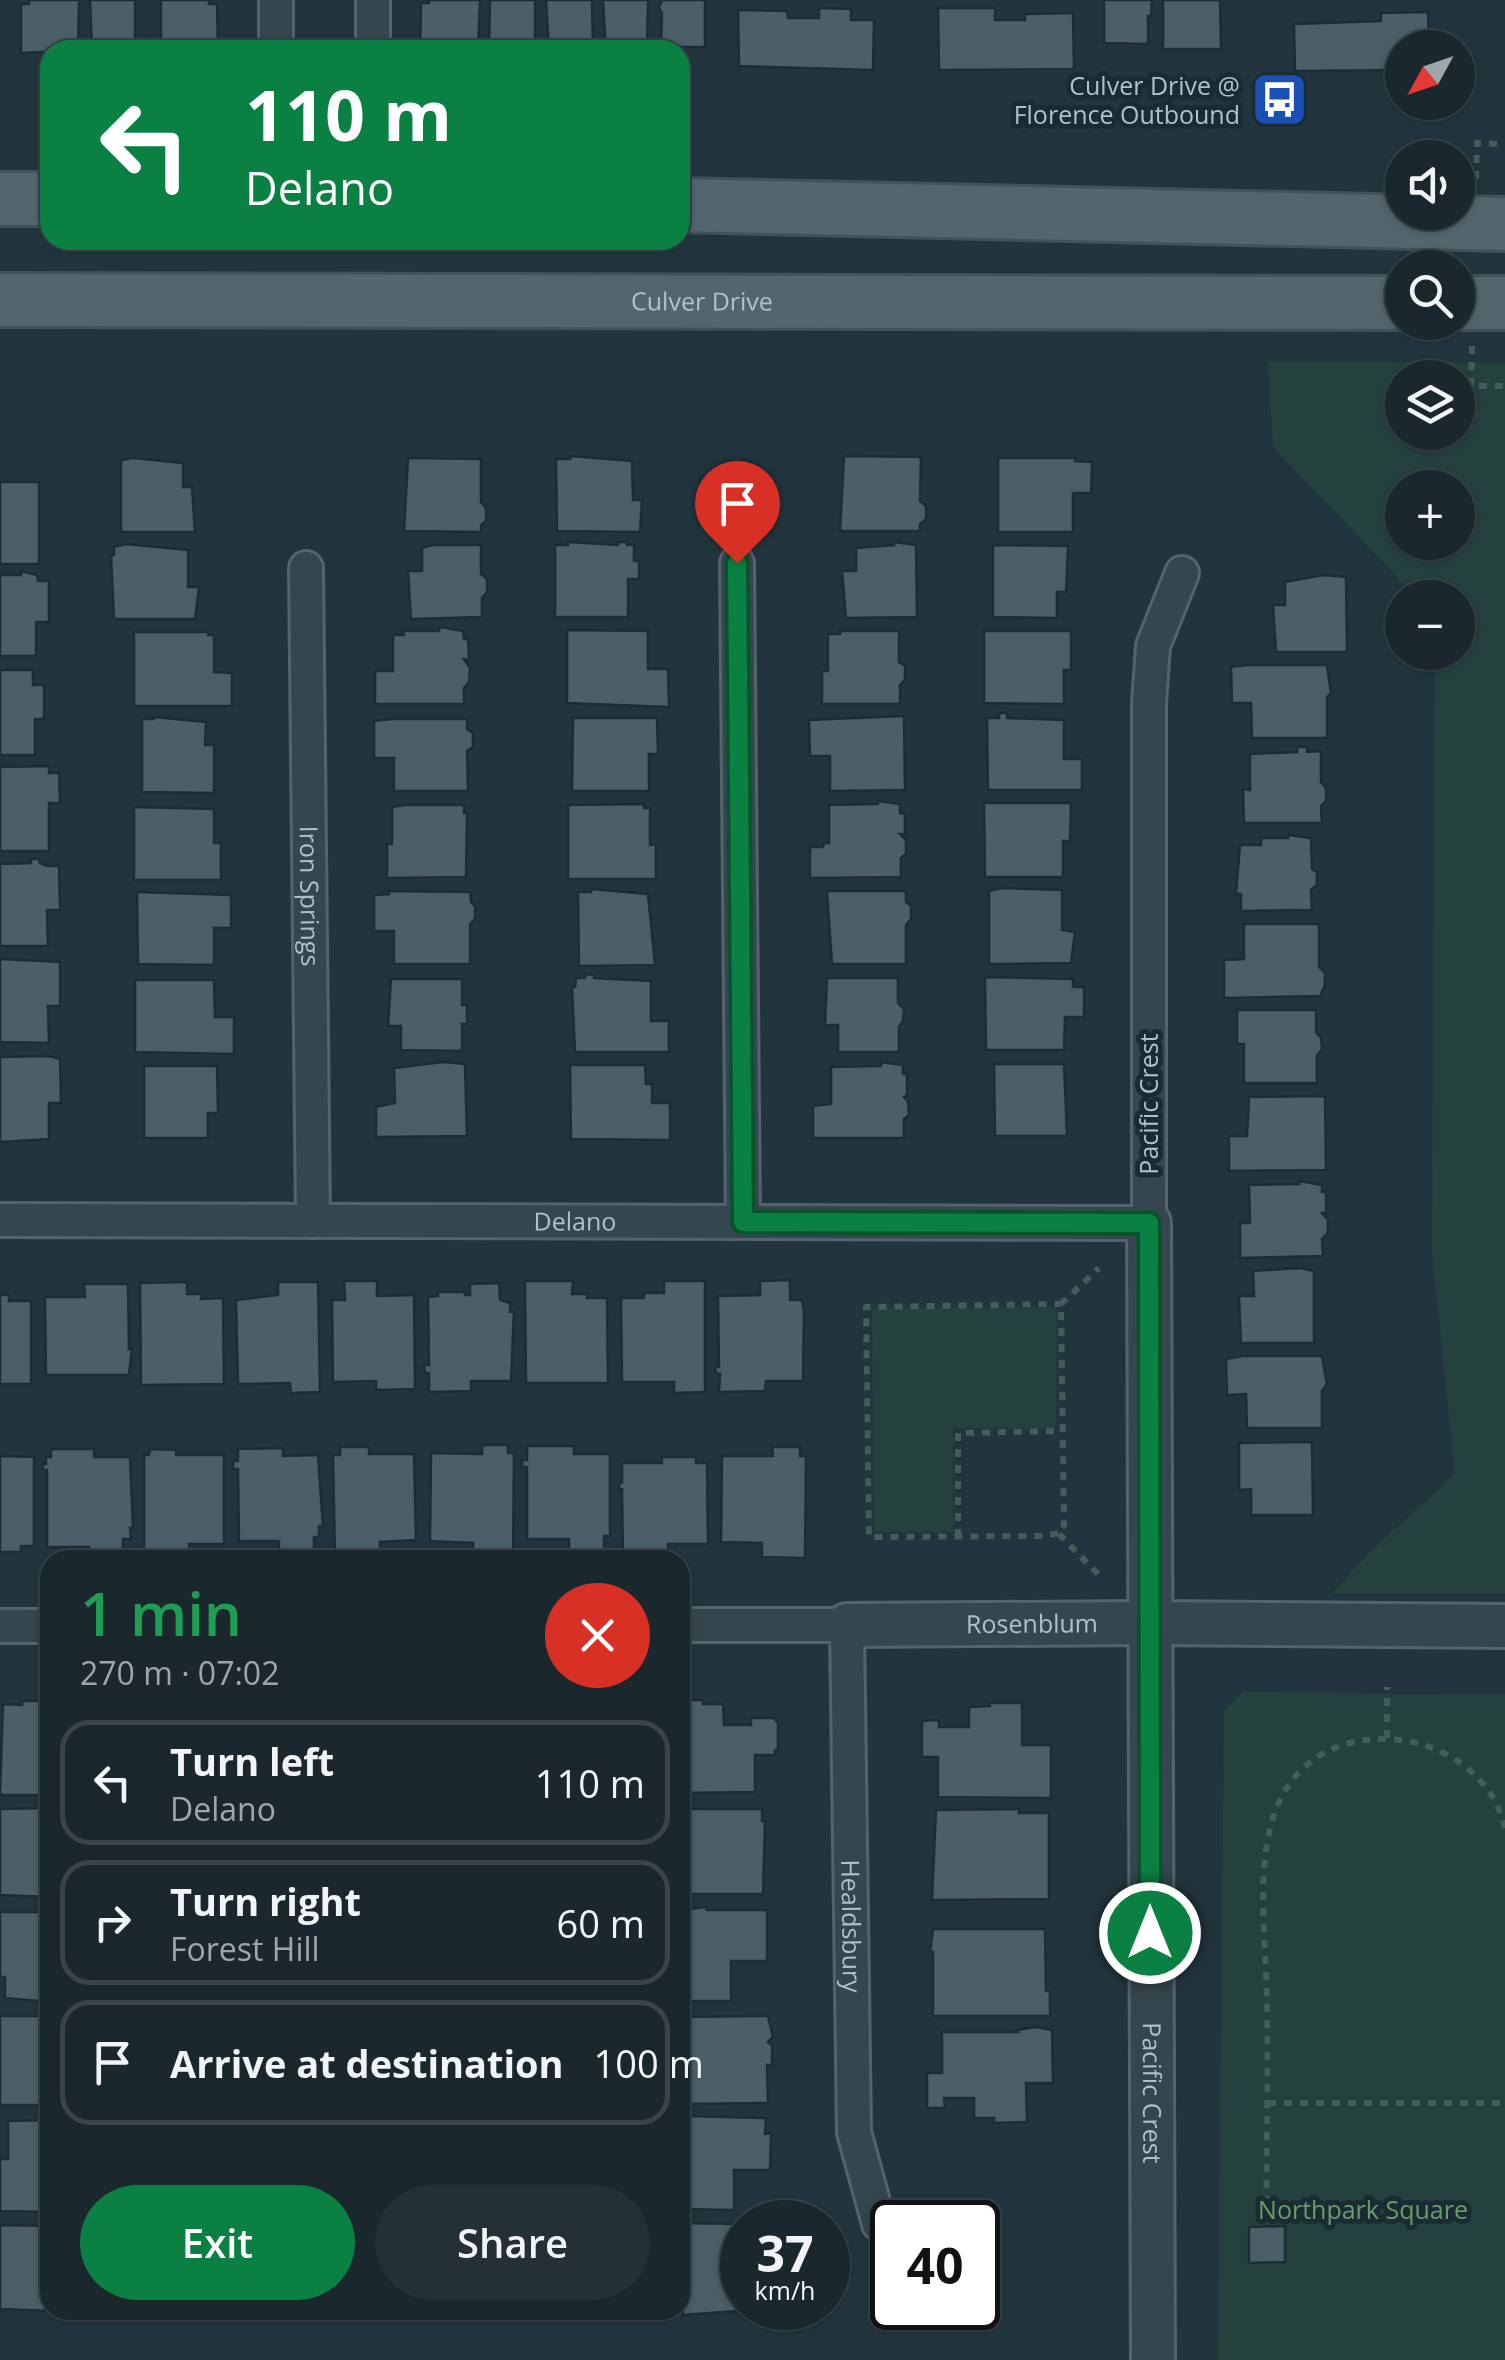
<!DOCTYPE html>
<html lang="en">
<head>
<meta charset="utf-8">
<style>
  body { margin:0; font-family:"Open Sans",sans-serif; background:#233036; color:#f1f3f6; height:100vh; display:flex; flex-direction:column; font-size:38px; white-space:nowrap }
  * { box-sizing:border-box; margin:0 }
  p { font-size:32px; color:#9fa6aa }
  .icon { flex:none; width:55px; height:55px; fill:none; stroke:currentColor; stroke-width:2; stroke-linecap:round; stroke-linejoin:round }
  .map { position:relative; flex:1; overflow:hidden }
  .panel { position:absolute; left:40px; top:1550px; width:650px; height:770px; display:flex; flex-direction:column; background:#1a282e; border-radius:30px; box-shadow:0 2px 8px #0004,0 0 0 2px #38444a }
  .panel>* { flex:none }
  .top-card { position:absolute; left:40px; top:40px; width:650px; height:210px; border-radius:30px; box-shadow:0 2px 8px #0004,0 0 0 2px #38444a; background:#0b8043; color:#fff; overflow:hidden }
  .needle { width:65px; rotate:230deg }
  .controls { position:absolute; left:1385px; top:30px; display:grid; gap:20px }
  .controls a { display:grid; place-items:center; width:90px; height:90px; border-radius:50%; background:#1a282e; box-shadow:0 2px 8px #0004,0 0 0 2px #38444a; font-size:50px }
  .speed { position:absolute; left:720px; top:2200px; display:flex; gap:20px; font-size:50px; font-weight:700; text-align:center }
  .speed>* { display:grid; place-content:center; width:130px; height:130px; border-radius:50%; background:#1a282e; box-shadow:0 2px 8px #0004,0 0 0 2px #38444a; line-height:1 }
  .speed small { font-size:25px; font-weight:400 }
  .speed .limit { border:5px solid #111; border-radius:15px; background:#fff; color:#111 }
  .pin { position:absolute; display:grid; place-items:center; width:85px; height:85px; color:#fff; margin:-102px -42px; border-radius:50% 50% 50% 0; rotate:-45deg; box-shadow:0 0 10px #0007 }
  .pin .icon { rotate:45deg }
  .me { position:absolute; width:110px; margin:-55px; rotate:0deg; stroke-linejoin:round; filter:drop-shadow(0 0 8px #0008) }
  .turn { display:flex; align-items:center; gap:35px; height:210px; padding:0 40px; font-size:45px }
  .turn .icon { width:130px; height:130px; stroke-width:2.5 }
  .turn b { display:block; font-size:70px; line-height:85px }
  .round { display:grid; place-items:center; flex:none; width:105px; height:105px; border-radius:52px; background:#233036 }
  .headline { display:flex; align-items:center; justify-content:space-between; height:170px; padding:0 40px }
  h1 { font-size:60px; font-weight:600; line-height:75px; color:#1e9e55 }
  .action { display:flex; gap:20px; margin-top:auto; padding:20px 40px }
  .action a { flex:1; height:115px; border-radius:60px; background:#0b8043; color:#fff; font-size:40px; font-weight:600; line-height:115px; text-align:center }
  .action a+a { background:#233036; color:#f1f3f6 }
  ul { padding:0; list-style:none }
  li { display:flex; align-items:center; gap:30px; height:125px; margin:0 20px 15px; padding:0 20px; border:5px solid #38444a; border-radius:30px }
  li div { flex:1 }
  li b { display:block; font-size:38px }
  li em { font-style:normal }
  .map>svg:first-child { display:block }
  .green { fill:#25413d; fill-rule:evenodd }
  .building { fill:#4b5f69; stroke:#1d2d35; stroke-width:2.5 }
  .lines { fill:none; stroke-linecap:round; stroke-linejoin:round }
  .minor-casing { stroke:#54636c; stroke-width:38 }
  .tertiary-casing { stroke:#54636c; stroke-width:48 }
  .primary-casing { stroke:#42525a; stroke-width:58 }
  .path { stroke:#445d5a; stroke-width:6; stroke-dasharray:8 8; stroke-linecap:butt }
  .minor { stroke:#36464e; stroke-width:32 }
  .tertiary { stroke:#36464e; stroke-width:42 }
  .primary { stroke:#54656e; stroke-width:52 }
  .route-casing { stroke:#07532c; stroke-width:25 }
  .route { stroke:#0b8043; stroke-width:18 }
  .labels { text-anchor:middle; stroke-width:10; stroke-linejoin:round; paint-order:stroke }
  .poi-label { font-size:25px; fill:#b2c0c9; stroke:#1b2b33; text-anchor:end }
  .street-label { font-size:25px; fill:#b2c0c9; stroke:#1b2b33 }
  .park-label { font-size:25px; fill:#689c68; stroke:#1b2b33 }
</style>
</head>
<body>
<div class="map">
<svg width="1505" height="2360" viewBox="0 0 1505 2360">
  <rect width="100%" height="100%" fill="#22353e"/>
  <g class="green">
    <path d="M1268,362L1505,363V1594H1331L1373,1549L1455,1474L1432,1253L1435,653L1458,652V598L1416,597L1273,447ZM1402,378H1458V432H1402ZM1402,488H1458V542H1402Z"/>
    <polygon points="872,1308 1057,1308 1056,1428 953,1428 954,1532 874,1532"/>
    <polygon points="1243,1692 1505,1695 1505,2360 1218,2360 1224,1710"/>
  </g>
  <g class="building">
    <polygon points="29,0 79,0 78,50 21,53 21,4 29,4"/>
    <polygon points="90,0 135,0 135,50 92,50"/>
    <polygon points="161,0 209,0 209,4 217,4 218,50 161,50"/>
    <polygon points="429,0 480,0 478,50 420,50 421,3 429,3"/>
    <polygon points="490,0 535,0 535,46 489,47"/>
    <polygon points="546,0 592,0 593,50 549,50"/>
    <polygon points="603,0 648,0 647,50 606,50"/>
    <polygon points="662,0 705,0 705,47 661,47 662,13 659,8"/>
    <polygon points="1104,0 1152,0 1151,16 1148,16 1148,44 1104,43"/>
    <polygon points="1163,0 1220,0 1221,49 1163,49"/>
    <polygon points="819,8 851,9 851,20 874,20 873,70 739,66 738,10 787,11 788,18 819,18"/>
    <polygon points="938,8 995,8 995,20 1025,20 1025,14 1073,13 1074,69 939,70"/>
    <polygon points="1428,12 1429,48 1402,48 1402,70 1295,71 1294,24 1381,21 1381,13"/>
    <polygon points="570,456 632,461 633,500 642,500 640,532 557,531 556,459 570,459"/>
    <polygon points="844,456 921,457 920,501 926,506 926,519 920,524 920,531 840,531"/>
    <polygon points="133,458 183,463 183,487 192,487 195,532 121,532 121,460"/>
    <polygon points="408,458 481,459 481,502 486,508 486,521 481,525 481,532 404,531"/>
    <polygon points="998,458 1075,458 1075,461 1092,462 1091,493 1073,493 1073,532 998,532"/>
    <rect x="0" y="482" width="39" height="82"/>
    <polygon points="568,542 618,545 618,542 627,542 627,545 634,545 634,561 639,561 639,579 628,579 628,617 555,617 555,545 568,545"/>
    <polygon points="894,542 916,545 917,617 846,618 842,571 856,571 856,548 894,545"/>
    <polygon points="126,544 188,550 188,587 199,587 195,619 114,619 111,556 114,555 114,547"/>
    <polygon points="432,545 481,545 481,574 487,579 487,592 482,598 482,617 411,619 408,571 422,571 422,548"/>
    <polygon points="993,545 1068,546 1066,592 1057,592 1057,618 993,617"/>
    <polygon points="21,571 37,575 38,581 49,581 49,622 36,622 36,656 0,656 0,575 21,575"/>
    <polygon points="1323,575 1346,577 1347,652 1276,652 1273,605 1285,605 1285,582"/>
    <polygon points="440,627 463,631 464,639 468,639 469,660 464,659 470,668 469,682 464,688 464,704 375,704 375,671 393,671 393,635 404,635 403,631 439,631"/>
    <polygon points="567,630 648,631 648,669 668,669 669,707 567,703"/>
    <polygon points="840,631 899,631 899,662 905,666 905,680 900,685 900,704 822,704 822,671 828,671 828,634 840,634"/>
    <polygon points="984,631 1071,631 1071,670 1064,670 1064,704 984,703"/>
    <polygon points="134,632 208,632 208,635 214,635 214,672 232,673 232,706 134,706"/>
    <polygon points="1248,665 1327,665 1331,693 1327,697 1327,738 1252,738 1251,703 1232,703 1231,667"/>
    <polygon points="0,670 33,670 33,685 44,685 44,719 35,719 35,755 0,755"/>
    <polygon points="999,713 1007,713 1007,718 1064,720 1064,759 1082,759 1082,790 988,790 987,718 999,718"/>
    <polygon points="904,716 905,790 830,791 830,756 810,756 809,720"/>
    <polygon points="154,717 206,722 205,745 214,745 214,793 142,792 142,719 154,719"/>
    <polygon points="573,718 657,718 658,754 649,754 649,791 572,791"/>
    <polygon points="391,719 467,719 467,729 473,733 473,747 467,751 468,791 394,791 394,758 374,758 374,721"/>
    <polygon points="1297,747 1307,747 1307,752 1321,751 1321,782 1326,788 1326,801 1321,806 1322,823 1244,823 1243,789 1250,790 1250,754 1297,752"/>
    <polygon points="49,766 49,773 59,773 60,803 49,803 49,851 0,851 0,767"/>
    <polygon points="878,801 900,804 900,813 905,814 905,834 900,834 906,840 906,854 901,858 901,877 810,878 810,847 823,847 824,843 829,843 829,805 878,804"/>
    <polygon points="984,803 1071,803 1070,841 1063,841 1063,877 985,877"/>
    <polygon points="644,804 644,808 650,808 650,845 656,844 656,879 568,879 568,805"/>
    <polygon points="405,805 464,805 464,813 467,813 466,877 387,878 387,844 392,844 392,807"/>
    <polygon points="134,807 214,809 214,843 221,843 221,880 134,880"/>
    <polygon points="1289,835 1311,838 1312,869 1317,872 1317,885 1311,890 1312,910 1241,911 1241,894 1236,894 1240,845 1261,845 1261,838 1288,838"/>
    <polygon points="31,859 39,859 40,863 47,866 59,866 60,910 47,910 48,946 0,946 0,864 31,863"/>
    <polygon points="1001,888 1062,890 1062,930 1075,932 1071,963 989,964 989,891"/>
    <polygon points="591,889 648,894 655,965 579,966 578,892 591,892"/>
    <polygon points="388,891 470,892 471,902 475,906 475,919 470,924 470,964 394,964 394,931 374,931 374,895 389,894"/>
    <polygon points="827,891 906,891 906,902 911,906 911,919 906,925 906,964 832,964"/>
    <polygon points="137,892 231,895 231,928 214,928 214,965 138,964"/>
    <polygon points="1244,924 1319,924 1319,967 1325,973 1325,985 1320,996 1224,998 1224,960 1244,959"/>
    <polygon points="0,959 60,962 60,1006 48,1006 49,1043 0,1042"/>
    <polygon points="585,974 594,975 594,978 651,981 651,1021 669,1021 669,1052 575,1052 572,987 575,987 576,978 585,978"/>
    <polygon points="985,977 1073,979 1073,987 1084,987 1084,1017 1065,1017 1064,1050 986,1050"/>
    <polygon points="827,978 898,978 898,1003 904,1009 903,1021 899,1027 899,1052 838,1052 838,1025 825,1025"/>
    <polygon points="391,979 462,979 462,1005 467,1005 467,1024 462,1024 462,1051 401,1050 401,1026 388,1026"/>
    <polygon points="135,980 214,980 215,1017 234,1017 234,1054 135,1052"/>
    <polygon points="1237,1010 1316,1010 1316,1032 1321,1038 1322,1050 1317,1055 1317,1083 1244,1083 1244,1044 1237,1044"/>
    <polygon points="49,1056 60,1059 61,1103 49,1103 49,1139 0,1142 0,1057"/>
    <polygon points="443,1062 465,1064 467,1136 376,1137 376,1107 395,1103 394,1068"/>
    <polygon points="881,1062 903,1065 903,1074 907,1074 907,1095 904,1097 908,1101 909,1115 904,1119 904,1138 813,1138 813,1106 831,1104 831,1067 881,1066"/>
    <polygon points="994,1064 1064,1064 1067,1136 995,1136"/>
    <polygon points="570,1065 645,1065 646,1084 652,1084 652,1103 670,1103 670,1140 571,1139"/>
    <polygon points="144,1066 217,1066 218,1113 208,1113 208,1138 144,1138"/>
    <polygon points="1325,1096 1326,1170 1229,1171 1229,1136 1247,1136 1249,1097"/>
    <polygon points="1299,1181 1322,1185 1322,1192 1326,1192 1326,1213 1322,1213 1328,1220 1328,1233 1322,1239 1323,1256 1240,1258 1240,1223 1250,1223 1249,1185 1299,1184"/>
    <polygon points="1300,1268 1314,1271 1314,1343 1241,1343 1239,1296 1254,1296 1253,1271"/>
    <polygon points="790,1280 790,1300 802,1300 804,1311 803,1381 766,1381 765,1391 719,1392 720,1374 716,1373 715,1367 719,1367 718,1296 760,1295 760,1281"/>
    <polygon points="344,1281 377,1281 377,1296 414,1295 415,1389 376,1390 376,1381 333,1382 332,1300 345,1300"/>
    <polygon points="525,1281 573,1281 572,1294 587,1294 587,1298 607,1298 608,1383 526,1383"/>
    <polygon points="664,1281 705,1281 705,1392 674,1393 674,1382 622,1382 621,1298 644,1298 644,1293 664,1293"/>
    <polygon points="187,1282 187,1294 202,1294 201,1299 223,1298 224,1384 141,1385 140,1283"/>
    <polygon points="278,1282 318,1282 320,1392 291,1393 290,1383 238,1384 236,1300 278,1295"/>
    <polygon points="499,1283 500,1300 510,1303 510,1312 514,1311 511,1381 471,1381 471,1391 429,1392 429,1373 425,1373 424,1365 429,1365 428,1297 438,1296 438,1292 465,1292 465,1295 470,1295 470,1284"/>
    <polygon points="84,1284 128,1284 129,1349 132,1348 129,1375 46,1375 45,1297 85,1297"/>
    <polygon points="0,1295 9,1295 9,1301 31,1301 31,1384 0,1384"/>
    <polygon points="1243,1356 1322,1356 1327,1384 1322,1391 1322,1428 1247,1428 1246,1394 1227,1395 1226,1359"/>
    <polygon points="1312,1442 1313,1515 1251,1515 1251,1489 1239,1490 1239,1443"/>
    <polygon points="482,1445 508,1445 508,1453 514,1453 513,1557 473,1557 473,1543 430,1541 431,1453 482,1454"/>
    <polygon points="527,1446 574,1446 574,1454 610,1454 610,1536 604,1536 604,1558 569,1558 569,1539 527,1539 527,1467 522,1467 522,1460 527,1460"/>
    <polygon points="340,1447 369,1447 369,1454 414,1454 416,1540 380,1542 380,1558 335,1559 333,1455 340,1455"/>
    <polygon points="772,1447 800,1447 800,1456 806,1456 805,1558 762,1557 762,1543 721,1542 722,1456 773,1456"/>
    <polygon points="283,1448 283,1456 318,1455 323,1526 319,1526 319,1537 314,1537 314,1559 279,1560 279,1541 239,1541 238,1469 233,1469 233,1461 238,1461 238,1449"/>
    <polygon points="51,1449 94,1449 94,1457 130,1457 133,1528 130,1528 131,1539 123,1539 123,1560 89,1560 89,1547 47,1547 47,1470 43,1470 43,1463 46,1464 46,1457 51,1457"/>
    <polygon points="150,1449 176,1450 176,1455 224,1455 224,1544 189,1544 189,1560 144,1560 144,1455 149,1455"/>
    <polygon points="0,1456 34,1457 34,1546 21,1546 21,1552 0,1552"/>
    <polygon points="662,1457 696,1457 696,1463 707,1463 708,1544 668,1544 668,1560 623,1559 622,1489 619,1489 619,1483 622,1483 622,1463 662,1463"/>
    <polygon points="680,1700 703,1700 703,1704 723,1704 724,1725 751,1725 751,1718 774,1718 778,1723 778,1750 775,1750 775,1755 755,1755 755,1792 680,1793"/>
    <polygon points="22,1701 50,1701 50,1795 0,1795 3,1704 22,1705"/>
    <polygon points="989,1703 1022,1703 1022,1745 1051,1745 1051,1798 938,1797 938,1757 922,1757 922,1721 939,1720 939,1727 969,1727 969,1707 990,1706"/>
    <polygon points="50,1808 50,1897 0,1895 0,1809"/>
    <polygon points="680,1809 762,1809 762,1821 765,1821 763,1894 680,1894"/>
    <polygon points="1019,1809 1019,1813 1049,1813 1049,1899 932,1900 936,1810"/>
    <polygon points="707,1907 707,1910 767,1910 767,1961 731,1961 731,2001 680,2001 680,1910"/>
    <polygon points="0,1912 50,1912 50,2002 5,1998 5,1977 0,1977"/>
    <polygon points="933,1929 1045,1929 1046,1991 1050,1991 1050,2016 933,2016 933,1952 930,1952"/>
    <rect x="0" y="2016" width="50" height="89"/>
    <polygon points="768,2016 773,2037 768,2042 772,2045 772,2065 767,2065 768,2103 680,2104 680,2017"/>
    <polygon points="1036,2027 1052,2030 1053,2083 1026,2083 1027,2122 994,2123 994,2118 974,2118 974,2098 944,2098 945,2108 927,2108 927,2073 942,2073 942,2032 1018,2032 1017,2030"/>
    <polygon points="687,2116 766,2118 765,2134 771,2133 770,2170 734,2170 734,2210 680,2209 680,2117"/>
    <polygon points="50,2120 50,2212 0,2211 0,2159 8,2159 8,2121"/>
    <polygon points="680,2223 742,2224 742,2304 736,2304 736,2311 683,2315"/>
    <polygon points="0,2225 50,2226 50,2310 80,2312 0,2309"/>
    <polygon points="1285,2226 1285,2262 1249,2263 1249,2227"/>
    <polygon points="170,2310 222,2310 222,2314 170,2317"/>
  </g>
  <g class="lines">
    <defs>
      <g id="minor">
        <polyline points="276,0 276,50"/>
        <polyline points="373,0 373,50"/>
        <polyline points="737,563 743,1222"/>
        <path id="s1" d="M306,568L313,1221"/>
        <path id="s2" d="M0,1220L1149,1223V703L1153,646L1182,573"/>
        <path id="s3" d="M680,1625H847L854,2132L879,2224"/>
        <polyline points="0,1626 50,1626"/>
      </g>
      <g id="tertiary">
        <path id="s4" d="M1149,1223L1153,2360"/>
        <path id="s5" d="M847,1625L1148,1623L1505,1626"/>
      </g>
      <g id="primary">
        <polyline points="0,199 50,199"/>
        <polyline points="680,205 1505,224"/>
        <path id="s6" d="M0,300L1402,303"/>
        <polyline points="1458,303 1505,303"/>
      </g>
    </defs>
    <use href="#minor" class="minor-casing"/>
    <use href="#tertiary" class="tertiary-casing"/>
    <use href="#primary" class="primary-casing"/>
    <g class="path">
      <polyline points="1476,179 1477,143 1505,144"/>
      <polyline points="1472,346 1471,386 1505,386"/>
      <polyline points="1058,1533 1045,1536 869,1537 866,1307 1061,1304"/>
      <polyline points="958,1537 958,1433 1062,1431"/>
      <polyline points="1098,1574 1058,1533 1064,1525 1061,1304 1099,1268"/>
      <polyline points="1387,1738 1387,1687"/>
      <polyline points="1268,2103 1505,2103"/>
      <path d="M1266,2220C1267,2147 1268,2073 1267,2000C1266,1938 1253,1854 1281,1798C1328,1704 1482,1728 1505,1828"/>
    </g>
    <use href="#minor" class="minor"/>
    <use href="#tertiary" class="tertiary"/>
    <use href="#primary" class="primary"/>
  </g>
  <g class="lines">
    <defs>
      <polyline id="route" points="737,563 743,1222 1149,1223 1150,1933"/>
    </defs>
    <use href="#route" class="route-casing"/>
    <use href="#route" class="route"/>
  </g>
  <defs>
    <symbol id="bus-square" viewBox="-11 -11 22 22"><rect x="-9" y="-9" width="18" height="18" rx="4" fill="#1a4fb4" stroke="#1b2b33"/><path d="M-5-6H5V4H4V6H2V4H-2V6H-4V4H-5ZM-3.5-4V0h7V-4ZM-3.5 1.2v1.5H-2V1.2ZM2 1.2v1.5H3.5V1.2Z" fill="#fff"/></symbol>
  </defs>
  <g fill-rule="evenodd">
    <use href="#bus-square" x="1248" y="68" width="63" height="63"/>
  </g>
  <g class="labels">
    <g class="poi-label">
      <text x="1240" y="95">Culver Drive @<tspan x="1240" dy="29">Florence Outbound</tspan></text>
    </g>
    <g class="street-label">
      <text dy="9" stroke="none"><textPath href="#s6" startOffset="702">Culver Drive</textPath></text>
      <text dy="9" stroke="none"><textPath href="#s1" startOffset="328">Iron Springs</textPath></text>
      <text transform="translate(1149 1104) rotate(-90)" y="9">Pacific Crest</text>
      <text dy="9" stroke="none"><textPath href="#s2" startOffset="575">Delano</textPath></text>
      <text dy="9" stroke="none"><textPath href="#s5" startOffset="185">Rosenblum</textPath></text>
      <text dy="9" stroke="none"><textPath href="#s3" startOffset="468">Healdsbury</textPath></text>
      <text dy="9" stroke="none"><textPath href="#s4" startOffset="870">Pacific Crest</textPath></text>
    </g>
    <g class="park-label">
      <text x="1363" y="2219">Northpark Square</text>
    </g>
  </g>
</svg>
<div class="controls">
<a><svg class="needle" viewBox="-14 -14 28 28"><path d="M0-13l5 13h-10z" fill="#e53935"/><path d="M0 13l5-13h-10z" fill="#9fa6aa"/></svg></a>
<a><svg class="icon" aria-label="sound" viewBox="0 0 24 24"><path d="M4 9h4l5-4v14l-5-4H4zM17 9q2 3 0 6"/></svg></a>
<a><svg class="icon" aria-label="search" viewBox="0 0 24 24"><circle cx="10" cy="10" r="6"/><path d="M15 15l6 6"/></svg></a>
<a><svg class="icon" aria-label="layers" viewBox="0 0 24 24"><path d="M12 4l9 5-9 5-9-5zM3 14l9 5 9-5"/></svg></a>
<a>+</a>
<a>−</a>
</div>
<div class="speed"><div>37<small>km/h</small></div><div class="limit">40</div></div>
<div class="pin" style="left:737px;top:563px;background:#d93025"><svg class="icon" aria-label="arrive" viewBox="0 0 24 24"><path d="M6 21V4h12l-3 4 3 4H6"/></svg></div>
<svg class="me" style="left:1150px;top:1933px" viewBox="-20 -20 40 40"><circle r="17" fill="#0b8043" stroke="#fff" stroke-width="3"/><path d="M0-11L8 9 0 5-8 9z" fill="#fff"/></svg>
<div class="top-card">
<div class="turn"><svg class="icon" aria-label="left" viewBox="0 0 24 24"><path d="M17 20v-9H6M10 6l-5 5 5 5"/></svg><div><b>110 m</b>Delano</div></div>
</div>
<section class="panel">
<div class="headline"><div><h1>1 min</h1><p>270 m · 07:02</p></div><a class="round" style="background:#d93025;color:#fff"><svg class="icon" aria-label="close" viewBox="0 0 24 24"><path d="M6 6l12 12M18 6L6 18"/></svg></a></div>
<ul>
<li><svg class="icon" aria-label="left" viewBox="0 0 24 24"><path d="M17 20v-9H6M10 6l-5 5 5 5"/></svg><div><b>Turn left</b><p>Delano</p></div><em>110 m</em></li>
<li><svg class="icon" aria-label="right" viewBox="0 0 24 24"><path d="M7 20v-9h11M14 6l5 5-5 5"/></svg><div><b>Turn right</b><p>Forest Hill</p></div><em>60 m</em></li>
<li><svg class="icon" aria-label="arrive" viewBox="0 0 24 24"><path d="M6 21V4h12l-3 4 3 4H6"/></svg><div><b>Arrive at destination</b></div><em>100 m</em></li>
</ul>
<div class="action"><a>Exit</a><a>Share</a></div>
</section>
</div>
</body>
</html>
